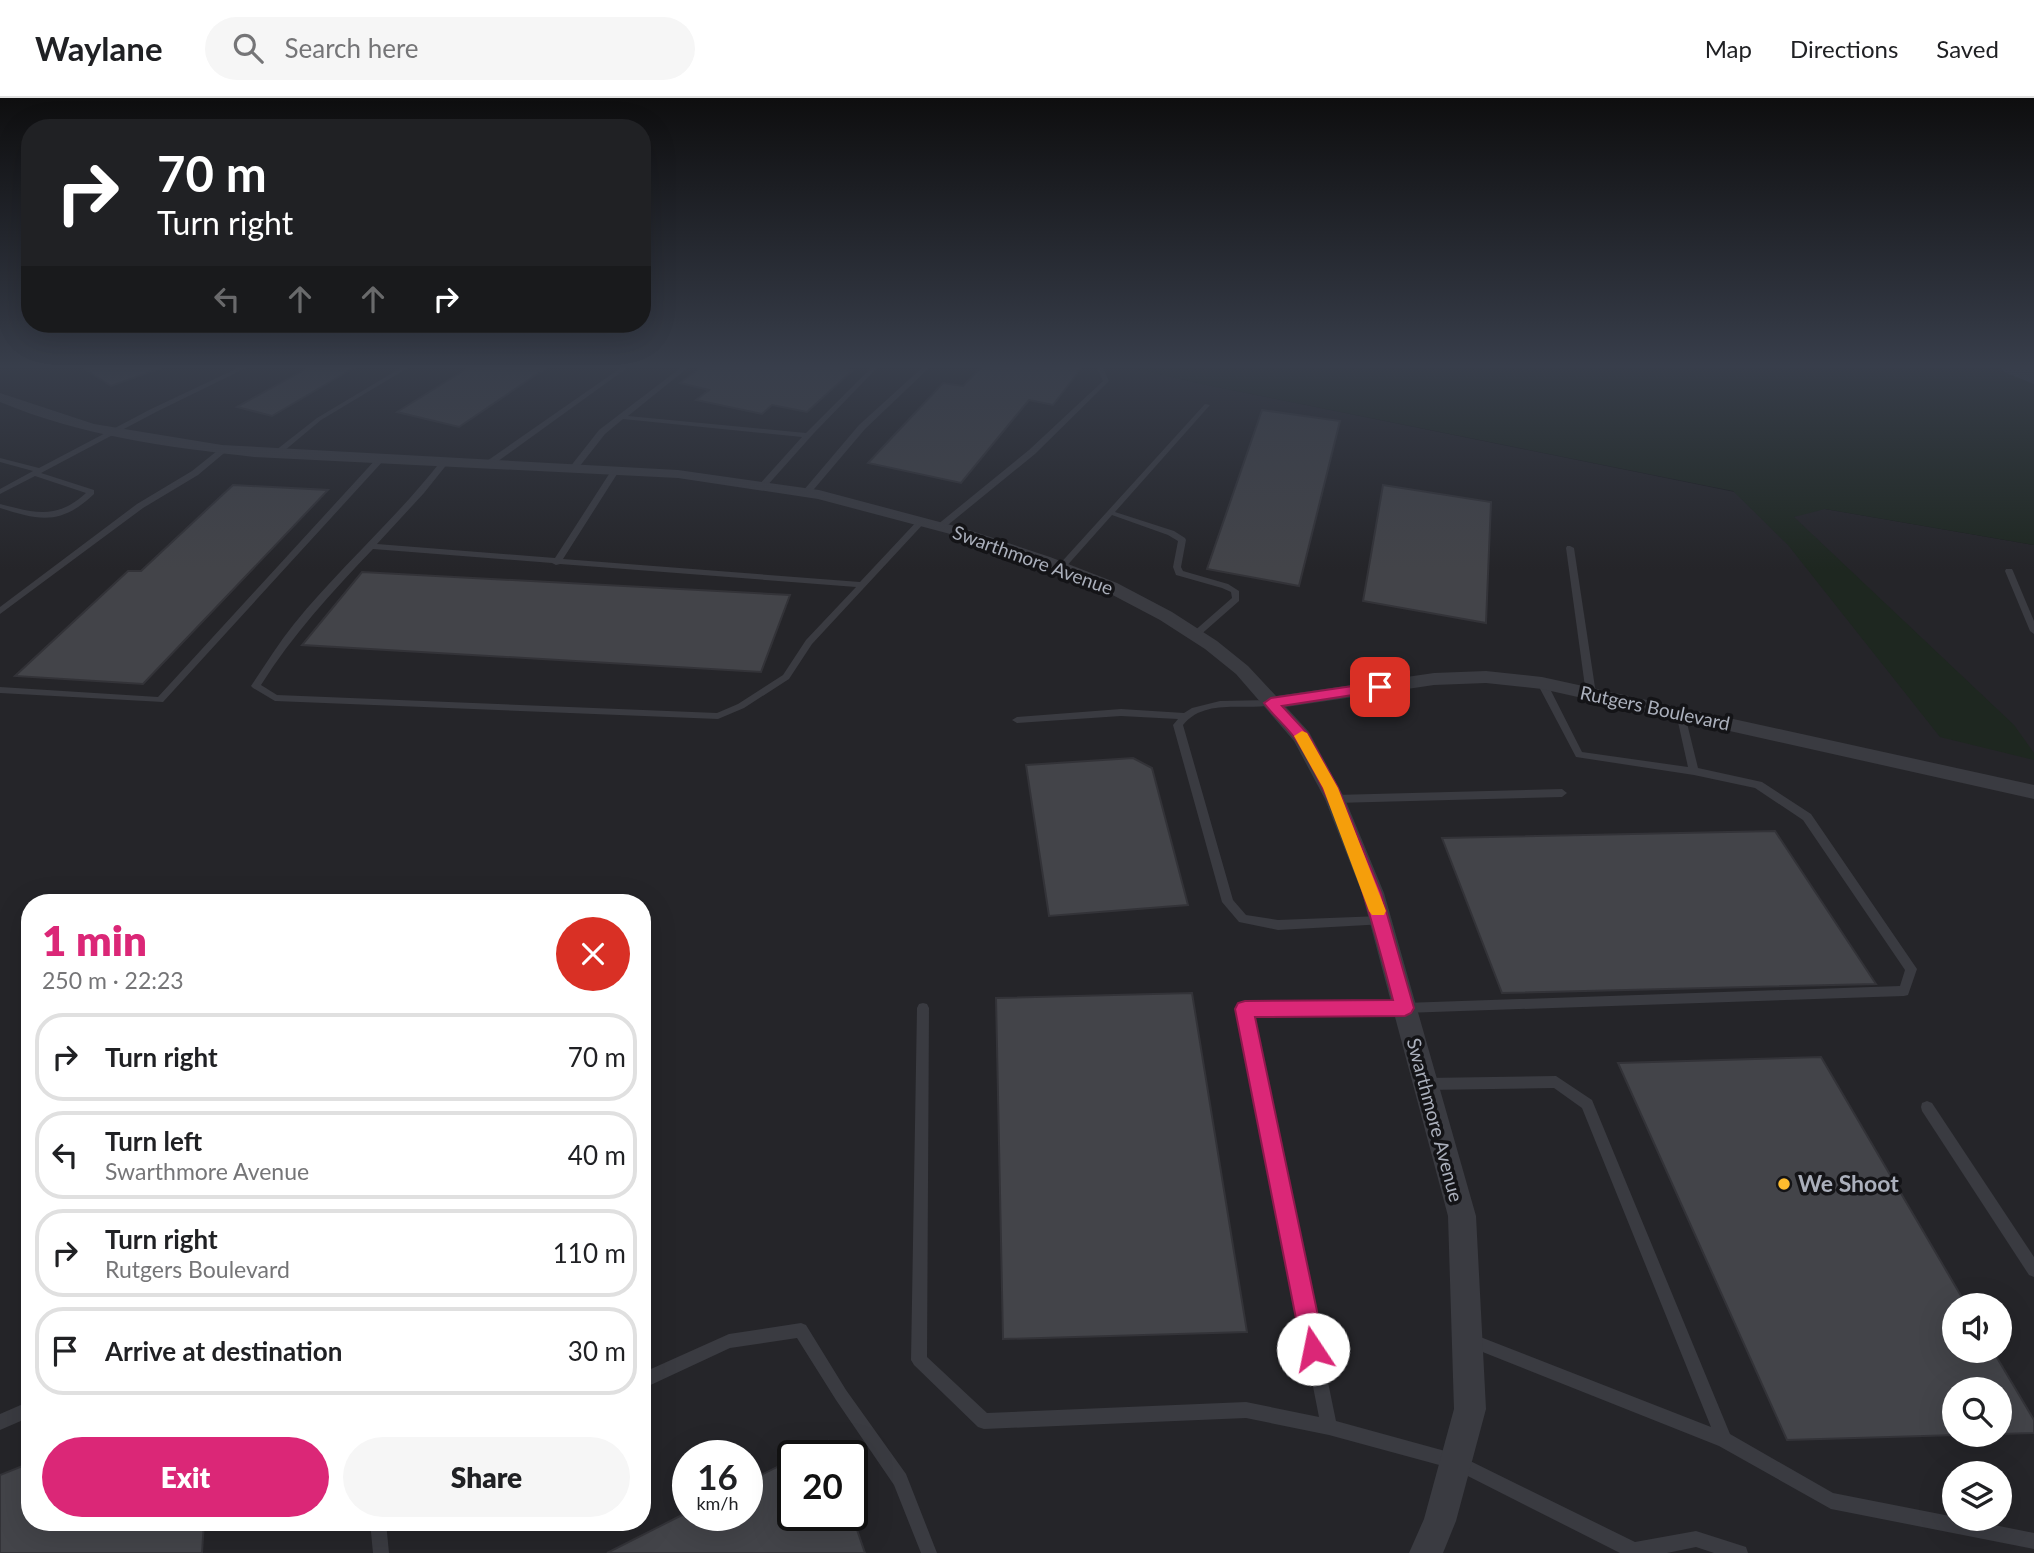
<!DOCTYPE html>
<html lang="en">
<head>
<meta charset="utf-8">
<style>
  body { margin:0; font-family:Lato,sans-serif; background:#f6f6f6; color:#202124; height:100vh; display:flex; flex-direction:column; font-size:26px; white-space:nowrap }
  * { box-sizing:border-box; margin:0 }
  p { font-size:23px; color:#757577 }
  .icon { flex:none; width:38px; height:38px; fill:none; stroke:currentColor; stroke-width:2; stroke-linecap:round; stroke-linejoin:round }
  .map { position:relative; flex:1; overflow:hidden }
  .details { position:absolute; left:21px; top:796px; width:630px; height:637px; display:flex; flex-direction:column; background:#fff; border-radius:28px; box-shadow:0 7px 28px #0002 }
  .details>* { flex:none }
  .top-card { position:absolute; left:21px; top:21px; width:630px; height:214px; border-radius:28px; box-shadow:0 7px 28px #0002; background:#202124; color:#fff; overflow:hidden }
  .controls { position:absolute; left:1942px; top:1195px; display:grid; gap:14px }
  .controls a { display:grid; place-items:center; width:70px; height:70px; border-radius:50%; background:#fff; box-shadow:0 7px 28px #0002; font-size:35px }
  .speed { position:absolute; left:672px; top:1342px; display:flex; gap:14px; font-size:35px; font-weight:700; text-align:center }
  .speed>* { display:grid; place-content:center; width:91px; height:91px; border-radius:50%; background:#fff; box-shadow:0 7px 28px #0002; line-height:1 }
  .speed small { font-size:18px; font-weight:400 }
  .speed .limit { border:4px solid #111; border-radius:10px; background:#fff; color:#111 }
  .pin { position:absolute; display:grid; place-items:center; width:60px; height:60px; color:#fff; margin:-30px; border-radius:14px; box-shadow:0 4px 10px #0006 }
  .me { position:absolute; width:77px; margin:-38px; rotate:349deg; stroke-linejoin:round; filter:drop-shadow(0 0 5px #0008) }
  .turn { display:flex; align-items:center; gap:24px; height:147px; padding:0 21px; font-size:32px }
  .turn .icon { width:91px; height:91px; stroke-width:2.5 }
  .turn b { display:block; font-size:49px; line-height:60px }
  .lanes { display:flex; align-items:center; height:66px; padding:0 21px; background:#0003; justify-content:center; gap:35px; direction:ltr }
  .lanes .off { opacity:.35 }
  .round { display:grid; place-items:center; flex:none; width:74px; height:74px; border-radius:37px; background:#f6f6f6 }
  .headline { display:flex; align-items:center; justify-content:space-between; height:119px; padding:0 21px }
  h1 { font-size:42px; font-weight:800; line-height:52px; color:#db2777 }
  .primary-button { display:flex; gap:14px; margin-top:auto; padding:14px 21px }
  .primary-button a { flex:1; height:80px; border-radius:42px; background:#db2777; color:#fff; font-size:28px; font-weight:800; line-height:80px; text-align:center }
  .primary-button a+a { background:#f6f6f6; color:#202124 }
  ul { padding:0; list-style:none }
  li { display:flex; align-items:center; gap:21px; height:88px; margin:0 14px 10px; padding:0 7px; border:4px solid #e0e0e0; border-radius:28px }
  li div { flex:1 }
  li b { display:block; font-size:26px }
  li em { font-style:normal }
  header { display:flex; align-items:center; gap:42px; box-sizing:border-box; height:98px; padding:0 35px; background:#fff; border-bottom:2px solid #e0e0e0 }
  header strong { font-size:33px }
  nav { display:flex; gap:38px; margin-inline-start:auto; font-size:24px }
  .search { width:490px; height:63px; background:#f6f6f6; display:flex; align-items:center; gap:18px; box-sizing:border-box; padding:0 24px; border-radius:38px; color:#757577; font-size:26px }
  .map>svg:first-child { display:block }
  .built { fill:#252529; fill-rule:evenodd }
  .green { fill:#1e2720 }
  .lines { fill:none; stroke-linecap:round; stroke-linejoin:round }
  .river { fill:#2e3841; fill-rule:evenodd }
  .building { fill:#434449; stroke:#333338; stroke-width:2 }
  .service { fill:#3a3b41; fill-rule:evenodd }
  .minor { fill:#3a3b41; fill-rule:evenodd }
  .route { fill:#db2777; stroke:#8e194d; stroke-width:2 }
  .slow { fill:#f59e0b }
  .poi-dot { fill:#ffbd2e; stroke:#141417; stroke-width:2.5 }
  .labels { text-anchor:middle; stroke-width:7; stroke-linejoin:round; paint-order:stroke }
  .street-label { font-size:19px; fill:#abb0bc; stroke:#141417 }
  .near-poi-label { font-size:23px; font-weight:bold; fill:#abb0bc; stroke:#141417; text-anchor:start }
</style>
</head>
<body>
<header>
<strong>Waylane</strong>
<div class="search"><svg class="icon" aria-label="search" viewBox="0 0 24 24"><circle cx="10" cy="10" r="6"/><path d="M15 15l6 6"/></svg>Search here</div>
<nav><a>Map</a><a>Directions</a><a>Saved</a></nav>
</header>
<div class="map">
<svg width="2034" height="1455" viewBox="0 0 2034 1455">
  <rect width="100%" height="100%" fill="#19191c"/>
  <path class="built" d="M0,268H1123L1202,286L1779,403L2034,447V1455H0ZM30,805H642V1424H30ZM1955,1208H2000V1253H1955ZM1955,1292H2000V1337H1955ZM688,1358H747V1418H688ZM793,1358H852V1418H793ZM1955,1376H2000V1421H1955Z"/>
  <polygon class="green" points="1123,268 2034,268 2034,447 1825,411 1794,419 2014,627 2034,655 2034,662 1940,639 1788,447 1733,393 1202,286"/>
  <g class="lines">
    <polygon class="river" points="2000,268 2034,268 2034,286 2004,274"/>
  </g>
  <g class="building">
    <polygon points="80,268 167,268 111,288"/>
    <polygon points="311,268 357,268 272,318 237,309"/>
    <polygon points="471,268 549,268 459,329 397,314"/>
    <polygon points="702,268 831,268 853,272 807,314 772,307 762,316 696,302 709,292 680,285"/>
    <polygon points="982,268 1083,268 1053,307 1029,302 961,385 868,365 943,285 963,288"/>
    <polygon points="1262,312 1340,323 1299,488 1207,471"/>
    <polygon points="233,387 328,392 143,586 15,578 128,473 141,473"/>
    <polygon points="1383,387 1491,404 1486,525 1363,503"/>
    <polygon points="362,474 790,497 761,574 302,547"/>
    <polygon points="1133,660 1152,670 1188,807 1049,818 1026,667"/>
    <polygon points="1775,733 1876,886 1502,895 1442,740"/>
    <polygon points="1192,895 1247,1234 1003,1241 996,900"/>
    <polygon points="1821,959 1967,1208 1955,1208 1955,1253 1993,1253 2034,1322 2034,1335 2000,1336 2000,1292 1955,1292 1955,1337 1958,1337 1787,1342 1618,965"/>
    <polygon points="828,1343 833,1358 799,1358"/>
    <polygon points="793,1361 793,1418 852,1417 865,1455 607,1455 688,1414 688,1418 747,1418 747,1384"/>
    <polygon points="30,1365 30,1424 204,1424 202,1455 0,1455 0,1377"/>
  </g>
  <g class="lines">
    <g class="service">
      <path d="M242,268H250L156,314L41,375L94,392V396C61,427 41,423 0,410V406C36,415 56,422 86,395L35,378L0,396V391L33,373L0,364V360L39,370L151,311Z"/>
      <polygon points="404,268 411,268 321,322 278,358 271,356 317,320"/>
      <polygon points="683,268 690,268 628,318 806,335 873,268 879,268 814,335 765,390 758,388 802,339 623,321 605,336 576,373 570,373 570,369 599,332"/>
      <polygon points="924,268 931,268 865,331 809,397 803,397 803,393 859,327"/>
      <polygon points="1096,268 1102,268 1109,283 1108,284 1035,356 943,431 937,431 937,427 1029,352 1103,283"/>
      <polygon points="622,269 627,270 490,369 484,369 484,365"/>
      <polygon points="1205,306 1210,307 1115,414 1174,433 1185,440 1186,442 1181,469 1183,473 1228,486 1239,493 1239,503 1198,539 1192,539 1192,535 1232,500 1231,494 1222,490 1176,477 1173,469 1178,443 1168,437 1112,417 1064,471 1058,471 1057,469"/>
      <polygon points="222,349 229,351 198,377 143,410 0,516 0,509 137,406 192,373"/>
      <polygon points="377,360 384,362 163,604 0,595 0,589 158,599"/>
      <path d="M441,363L448,365L424,395L377,446L555,460L611,373L615,371L619,373L563,461L860,484L919,421H922L926,423L812,546L789,581L744,610L718,621L275,603L253,590L251,588C265,567 278,546 294,526C341,468 395,422 441,363ZM373,451L552,465L556,467L560,466L856,489L806,542L783,577L738,606L717,615L277,597L261,587C293,536 332,494 373,451Z"/>
      <polygon points="1567,448 1570,448 1574,450 1596,596 1591,599 1586,596 1566,450"/>
      <polygon points="2006,471 2012,471 2013,473 2034,523 2034,536 2030,533 2005,473"/>
      <polygon points="1542,582 1547,585 1582,654 1688,669 1676,615 1681,612 1684,613 1698,670 1762,684 1811,716 1917,871 1908,897 1904,898 1404,915 1252,916 1336,1323 1456,1356 1635,1444 1696,1433 1746,1449 1748,1455 1714,1455 1696,1449 1667,1455 1620,1455 1454,1371 1329,1337 1246,1320 984,1331 978,1329 914,1267 911,1262 917,910 919,906 923,905 927,906 929,910 927,1259 987,1315 1246,1304 1319,1319 1239,911 1241,907 1245,906 1404,905 1900,888 1905,872 1803,722 1755,690 1694,677 1576,659 1537,585"/>
      <path d="M1271,602L1276,605L1274,607C1244,613 1205,600 1183,627L1233,802L1246,817L1278,822L1381,818L1385,820L1387,823L1385,826L1278,832L1239,824L1222,804L1173,627L1178,621L1121,618L1017,625L1012,622L1017,619L1121,611L1184,615L1192,610L1220,603Z"/>
      <polygon points="1562,691 1567,695 1562,699 1335,705 1330,701 1335,697"/>
      <polygon points="1556,978 1592,1002 1730,1336 1833,1395 1955,1419 1955,1421 1964,1421 2034,1435 2034,1451 1831,1411 1719,1348 1465,1247 1463,1242 1465,1237 1470,1235 1711,1329 1582,1010 1554,990 1426,992 1422,990 1420,986 1422,982 1426,980"/>
      <polygon points="1927,1003 1932,1005 2034,1159 2034,1179 2029,1177 1922,1013 1921,1009 1922,1005"/>
      <polygon points="801,1225 806,1227 846,1292 906,1376 937,1455 921,1455 894,1387 836,1302 797,1240 730,1250 642,1291 642,1275 729,1236"/>
      <polygon points="30,1303 30,1319 0,1332 0,1316"/>
      <polygon points="370,1424 386,1424 389,1455 373,1455"/>
    </g>
    <path class="minor" d="M0,295L94,326L222,347L678,372L819,392L966,431L1050,459L1117,485L1172,514L1217,543L1248,568L1276,598L1434,575L1486,573L1542,579L2034,687V701L1542,591L1486,585L1434,587L1286,609L1309,634L1345,701L1384,795L1476,1118L1486,1311L1456,1423L1443,1455H1409L1424,1421L1454,1311L1448,1118L1362,795L1325,701L1294,643L1236,576L1205,551L1160,522L1105,493L1038,465L954,437L818,401L678,380L254,359C167,349 81,338 0,304Z"/>
  </g>
  <linearGradient id="sky" x2="0" y2="1"><stop stop-color="#0e0e0f"/><stop offset="0.57" stop-color="#383e4b"/><stop offset="1" stop-color="#383e4b" stop-opacity="0"/></linearGradient>
  <rect width="2034" height="471" fill="url(#sky)"/>
  <path class="route" d="M1380,584L1387,589L1385,592L1282,608L1308,636L1338,690L1381,795L1414,910L1411,915L1405,918L1255,919L1325,1251L1321,1259L1313,1262L1305,1259L1302,1251L1235,911L1238,905L1245,903L1393,902C1370,814 1346,724 1299,646C1289,630 1274,619 1264,605L1271,600Z"/>
  <polygon class="slow" points="1302,633 1307,635 1338,690 1386,813 1384,817 1372,817 1369,813 1323,690 1294,638"/>
  <circle class="poi-dot" cx="1784" cy="1086" r="7"/>
  <g class="labels">
    <g class="street-label">
      <text transform="translate(1033 462) rotate(20)" y="7">Swarthmore Avenue</text>
      <text transform="translate(1655 610) rotate(12)" y="7">Rutgers Boulevard</text>
      <text transform="translate(1435 1022) rotate(75)" y="7">Swarthmore Avenue</text>
    </g>
    <g class="near-poi-label">
      <text x="1798" y="1094">We Shoot</text>
    </g>
  </g>
</svg>
<div class="controls">
<a><svg class="icon" aria-label="sound" viewBox="0 0 24 24"><path d="M4 9h4l5-4v14l-5-4H4zM17 9q2 3 0 6"/></svg></a>
<a><svg class="icon" aria-label="search" viewBox="0 0 24 24"><circle cx="10" cy="10" r="6"/><path d="M15 15l6 6"/></svg></a>
<a><svg class="icon" aria-label="layers" viewBox="0 0 24 24"><path d="M12 4l9 5-9 5-9-5zM3 14l9 5 9-5"/></svg></a>
</div>
<div class="speed"><div>16<small>km/h</small></div><div class="limit">20</div></div>
<div class="pin" style="left:1380px;top:589px;background:#d93025"><svg class="icon" aria-label="arrive" viewBox="0 0 24 24"><path d="M6 21V4h12l-3 4 3 4H6"/></svg></div>
<svg class="me" style="left:1313px;top:1251px" viewBox="-20 -20 40 40"><circle r="19" fill="#fff"/><path d="M0-13L10 11 0 6-10 11z" fill="#db2777"/></svg>
<div class="top-card">
<div class="turn"><svg class="icon" aria-label="right" viewBox="0 0 24 24"><path d="M7 20v-9h11M14 6l5 5-5 5"/></svg><div><b>70 m</b>Turn right</div></div>
<div class="lanes"><svg class="icon off" aria-label="left" viewBox="0 0 24 24"><path d="M17 20v-9H6M10 6l-5 5 5 5"/></svg><svg class="icon off" aria-label="ahead" viewBox="0 0 24 24"><path d="M12 20V5M6 11l6-6 6 6"/></svg><svg class="icon off" aria-label="ahead" viewBox="0 0 24 24"><path d="M12 20V5M6 11l6-6 6 6"/></svg><svg class="icon" aria-label="right" viewBox="0 0 24 24"><path d="M7 20v-9h11M14 6l5 5-5 5"/></svg></div>
</div>
<section class="details">
<div class="headline"><div><h1>1 min</h1><p>250 m · 22:23</p></div><a class="round" style="background:#d93025;color:#fff"><svg class="icon" aria-label="close" viewBox="0 0 24 24"><path d="M6 6l12 12M18 6L6 18"/></svg></a></div>
<ul>
<li><svg class="icon" aria-label="right" viewBox="0 0 24 24"><path d="M7 20v-9h11M14 6l5 5-5 5"/></svg><div><b>Turn right</b></div><em>70 m</em></li>
<li><svg class="icon" aria-label="left" viewBox="0 0 24 24"><path d="M17 20v-9H6M10 6l-5 5 5 5"/></svg><div><b>Turn left</b><p>Swarthmore Avenue</p></div><em>40 m</em></li>
<li><svg class="icon" aria-label="right" viewBox="0 0 24 24"><path d="M7 20v-9h11M14 6l5 5-5 5"/></svg><div><b>Turn right</b><p>Rutgers Boulevard</p></div><em>110 m</em></li>
<li><svg class="icon" aria-label="arrive" viewBox="0 0 24 24"><path d="M6 21V4h12l-3 4 3 4H6"/></svg><div><b>Arrive at destination</b></div><em>30 m</em></li>
</ul>
<div class="primary-button"><a>Exit</a><a>Share</a></div>
</section>
</div>
</body>
</html>
